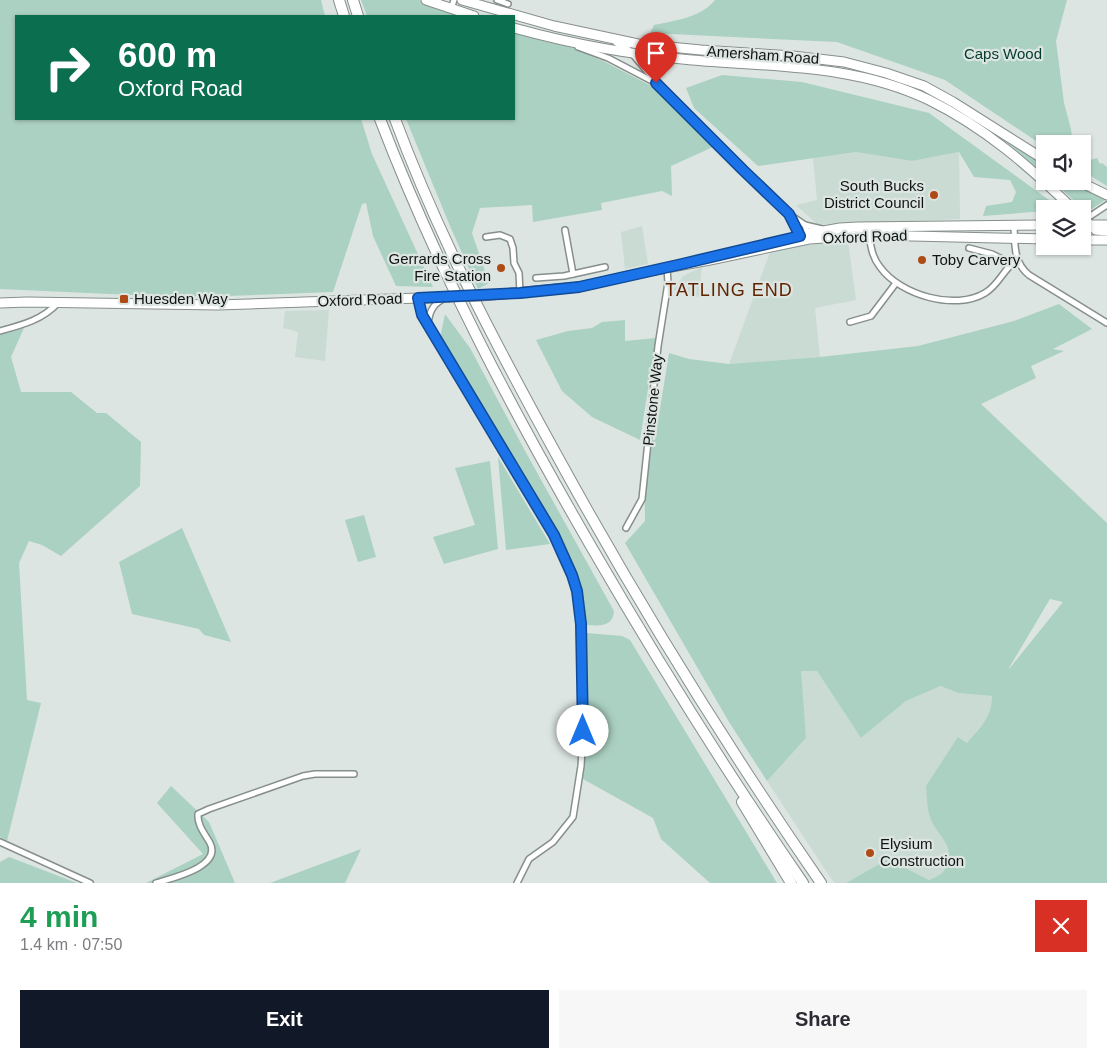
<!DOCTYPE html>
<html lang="en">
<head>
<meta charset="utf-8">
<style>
  body { margin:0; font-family:Helvetica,sans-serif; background:#f7f7f7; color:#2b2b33; height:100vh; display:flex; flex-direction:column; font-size:19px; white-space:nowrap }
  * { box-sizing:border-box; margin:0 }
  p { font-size:16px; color:#7c7c81 }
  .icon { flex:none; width:28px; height:28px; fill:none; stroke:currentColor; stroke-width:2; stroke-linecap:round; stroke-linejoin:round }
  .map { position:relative; height:883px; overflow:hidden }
  .details { display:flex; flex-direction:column; background:#fff; flex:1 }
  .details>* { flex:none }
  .top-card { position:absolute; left:15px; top:15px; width:500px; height:105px; border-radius:0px; box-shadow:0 1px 4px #0004; background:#0b6e4f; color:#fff; overflow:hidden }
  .fabs { position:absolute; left:1036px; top:135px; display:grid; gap:10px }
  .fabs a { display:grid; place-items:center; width:55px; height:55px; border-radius:0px; background:#fff; box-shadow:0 1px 4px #0004; font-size:25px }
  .pin { position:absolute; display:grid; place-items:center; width:42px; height:42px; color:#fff; margin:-51px -21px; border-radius:50% 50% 50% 0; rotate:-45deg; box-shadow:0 0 5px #0007 }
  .pin .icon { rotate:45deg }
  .me { position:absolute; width:55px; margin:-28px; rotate:0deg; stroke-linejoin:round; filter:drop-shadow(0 0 4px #0008) }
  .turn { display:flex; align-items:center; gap:18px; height:105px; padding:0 20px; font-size:22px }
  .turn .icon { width:65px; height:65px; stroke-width:2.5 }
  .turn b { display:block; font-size:35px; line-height:42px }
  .round { display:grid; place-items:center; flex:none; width:52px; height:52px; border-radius:0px; background:#f7f7f7 }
  .head { display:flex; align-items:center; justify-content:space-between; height:85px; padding:0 20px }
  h1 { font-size:30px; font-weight:600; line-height:38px; color:#1e9e55 }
  .primary-button { display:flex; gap:10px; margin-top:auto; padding:10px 20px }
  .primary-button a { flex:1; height:58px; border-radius:0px; background:#111827; color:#fff; font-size:20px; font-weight:600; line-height:58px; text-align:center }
  .primary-button a+a { background:#f7f7f7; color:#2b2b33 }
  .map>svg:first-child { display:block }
  .built { fill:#cadbd4 }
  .green { fill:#abd1c2; fill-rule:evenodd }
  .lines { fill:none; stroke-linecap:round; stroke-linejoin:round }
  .minor-casing { stroke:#878f8c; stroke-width:8 }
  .primary-casing { stroke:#878f8c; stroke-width:11 }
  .trunk-casing { stroke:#878f8c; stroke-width:11 }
  .motorway-casing { stroke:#878f8c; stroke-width:12 }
  .minor { stroke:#fff; stroke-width:5 }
  .primary { stroke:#fff; stroke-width:9 }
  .trunk { stroke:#fff; stroke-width:9 }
  .motorway { stroke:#fff; stroke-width:10 }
  .primary-bridge-casing { stroke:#878f8c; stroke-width:11; stroke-linecap:butt }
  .primary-bridge { stroke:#fff; stroke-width:9 }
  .route-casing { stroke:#114b97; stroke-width:12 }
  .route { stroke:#1a73e8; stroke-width:9 }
  .poi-dot { fill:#af4c15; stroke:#dce5e2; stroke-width:2 }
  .labels { text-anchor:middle; stroke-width:4.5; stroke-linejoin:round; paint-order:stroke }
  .park-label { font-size:15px; fill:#023a2b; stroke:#dce5e2 }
  .street-label { font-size:15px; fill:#111413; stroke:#dce5e2 }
  .poi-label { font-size:15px; fill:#111413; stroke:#dce5e2; text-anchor:start }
  .quarter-label { font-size:18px; letter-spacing:1px; fill:#612300; stroke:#dce5e2 }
</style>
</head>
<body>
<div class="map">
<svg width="1107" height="883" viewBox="0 0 1107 883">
  <rect width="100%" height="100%" fill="#dce5e2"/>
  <g class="built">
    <polygon points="856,152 912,161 959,152 960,219 818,225 796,205 817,200 813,158"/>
    <polygon points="642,226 648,264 625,269 621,232"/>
    <polygon points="848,242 856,300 815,308 820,357 729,364 770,252 803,245"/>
    <polygon points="702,267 699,297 673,290 683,276"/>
    <polygon points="329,310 325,361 295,357 298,332 283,328 285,311"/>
    <polygon points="800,671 817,671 861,738 906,701 942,686 958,693 992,696 992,708 986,720 967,743 958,737 947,843 949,850 950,858 946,869 938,877 929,880 888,859 846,883 835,883 830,877 767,781 806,738"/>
  </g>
  <g class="green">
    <polygon points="0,0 321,0 325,16 16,16 16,119 361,119 372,154 433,287 396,286 373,236 366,203 362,204 333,292 227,296 153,296 0,289"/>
    <polygon points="361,0 419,0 464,16 367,16"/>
    <path d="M715,0H1067L1056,41L1064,103L1071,129L1073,144H1045V147L945,80L837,42L650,33L654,25C674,21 702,17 715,0Z"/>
    <polygon points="514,32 548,42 568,46 605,62 659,90 713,147 671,166 672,196 662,191 601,203 602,210 533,222 532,205 480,208 472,233 489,283 478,289 450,226 406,119 514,119"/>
    <polygon points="722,75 802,82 929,113 1049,200 1049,209 1045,209 1045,211 983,216 986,206 1012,202 1016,192 1010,180 974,177 959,152 912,161 856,152 758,166 694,108 686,88"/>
    <polygon points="1002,135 1045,164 1045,175 1003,139"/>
    <polygon points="1097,158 1100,164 1102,163 1107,167 1107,186 1083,171 1083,162"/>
    <polygon points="1052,181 1075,181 1107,199 1087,212"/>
    <path d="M1059,304L1092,329L1053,349L1064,351L1031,366L1036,378L981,404L1107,523V883H846L888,859L929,880C937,877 943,874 947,866C956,844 936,836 930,817C927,808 927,797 926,786L958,737L967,743C980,727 992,718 992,696L958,693L941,686L906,701L861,738L817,671H801L806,738L767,781L729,722L625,543L645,521L644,439L655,440L669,353L689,359L729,364L820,357L918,346L1014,321ZM1050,599L1063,602L1009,669V668Z"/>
    <path d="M445,314L470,348L524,449L614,611C613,627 599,626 586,625L578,582L559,539L440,338Z"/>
    <polygon points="625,320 625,341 656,338 640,440 592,417 562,391 536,340 568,331 592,328 602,322"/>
    <polygon points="24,328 11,357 21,392 71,392 97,413 106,413 141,442 140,486 61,556 42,545 29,541 19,563 27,700 41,703 7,841 0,837 0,335"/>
    <polygon points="498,457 550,544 506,550"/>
    <polygon points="490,461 498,549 444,564 433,537 475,525 455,468"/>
    <polygon points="364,515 376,557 358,562 345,520"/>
    <polygon points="182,528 231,642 204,635 199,629 132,614 119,562"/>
    <polygon points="587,633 622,636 630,640 777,883 710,883 661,839 653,818 583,779"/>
    <polygon points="171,786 209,822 235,883 146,883 203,854 157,803"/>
    <polygon points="361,849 345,883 270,883"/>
    <polygon points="9,857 77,883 0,883 0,862"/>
  </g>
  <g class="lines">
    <defs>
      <g id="minor">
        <polyline points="497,0 508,4"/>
        <polyline points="451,9 454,0"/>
        <polyline points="616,43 628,49 657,83 743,170 789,214 805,225 808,235"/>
        <polyline points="578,47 608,58 654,82"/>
        <polyline points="789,215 800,236"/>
        <polyline points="1087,222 1089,217 1107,205"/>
        <polyline points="805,225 822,229"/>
        <path d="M1014,226C1015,244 1013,262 1029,275L1107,323"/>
        <polyline points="565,230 573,274"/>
        <path d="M869,235C871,247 872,257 880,267C900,295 955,311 985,293C999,285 1004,268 1017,260"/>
        <polyline points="486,237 500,235 510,239 513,248 514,263 519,273 520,293"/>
        <polyline points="969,248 992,254 1012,264"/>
        <polyline points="536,278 564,276 605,267"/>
        <polyline points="418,298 423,315 441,349 554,535 572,575 577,591 580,608 582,645 583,731 581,766 573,817 553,842 529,859 517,883"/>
        <polyline points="850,322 871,316 896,283"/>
        <path d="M428,325C429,313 432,305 443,299"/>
        <path d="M0,331C22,325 42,320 58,303"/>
        <polyline points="626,528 642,499 658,346 668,283 667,268"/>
        <polyline points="0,842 90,883"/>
        <path d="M156,883C172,878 222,867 210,843C205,834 197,825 198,814L209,809L303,776L315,774H354"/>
      </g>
      <g id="primary">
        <polyline points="1082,225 1107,225"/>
        <polyline points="801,235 840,228 858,227 1045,225"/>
        <polyline points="1082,240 1107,240"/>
        <polyline points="481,296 579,287 655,270 710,260 809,239 869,235 1045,239"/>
        <polyline points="0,303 27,302 218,305 448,297"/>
      </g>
      <g id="trunk">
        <polyline points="426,0 474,16"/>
        <polyline points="462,0 554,26 638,44 701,50 793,56 844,62 886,73 924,86 953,102 1045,160"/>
        <path d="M514,28C572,44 632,55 692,60C772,67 855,64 929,100C984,127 1029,166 1073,209"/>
        <polyline points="1078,181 1107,195"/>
        <polyline points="1082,218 1096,230 1107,231"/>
      </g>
      <g id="motorway">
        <polyline points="339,0 344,16"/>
        <polyline points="353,0 358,16"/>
        <path d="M380,119C437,268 512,410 592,548C658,662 728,774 803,883"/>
        <path d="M395,119C438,235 495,343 555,452C636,600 725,744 821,883"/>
        <polyline points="742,802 791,883"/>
      </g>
    </defs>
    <use href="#minor" class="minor-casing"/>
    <use href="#primary" class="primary-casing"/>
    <use href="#trunk" class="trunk-casing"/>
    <use href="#motorway" class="motorway-casing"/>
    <use href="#minor" class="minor"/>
    <use href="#primary" class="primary"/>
    <use href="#trunk" class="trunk"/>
    <use href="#motorway" class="motorway"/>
    <defs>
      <polyline id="primary-bridge" points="448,297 481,296"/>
    </defs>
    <use href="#primary-bridge" class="primary-bridge-casing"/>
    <use href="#primary-bridge" class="primary-bridge"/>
  </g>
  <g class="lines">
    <defs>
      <polyline id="route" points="583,731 581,624 577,591 572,575 554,535 422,315 418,298 520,293 579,287 682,264 800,236 789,214 743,170 656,83"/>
    </defs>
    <use href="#route" class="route-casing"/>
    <use href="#route" class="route"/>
  </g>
  <g class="poi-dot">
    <circle cx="934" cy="195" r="5"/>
    <circle cx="922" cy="260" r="5"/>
    <circle cx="501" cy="268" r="5"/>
    <rect x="119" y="294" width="10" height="10" rx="2.5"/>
    <circle cx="870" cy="853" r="5"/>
  </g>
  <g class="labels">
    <g class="park-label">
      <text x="1003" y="59">Caps Wood</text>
    </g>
    <g class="street-label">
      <text transform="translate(763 55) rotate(4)" y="5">Amersham Road</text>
      <text transform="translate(865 237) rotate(-2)" y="5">Oxford Road</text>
      <text transform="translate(360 300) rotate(-2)" y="5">Oxford Road</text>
      <text transform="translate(653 400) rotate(-84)" y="5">Pinstone Way</text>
    </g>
    <g class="poi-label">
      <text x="924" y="191" text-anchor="end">South Bucks<tspan x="924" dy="17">District Council</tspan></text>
      <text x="491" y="264" text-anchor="end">Gerrards Cross<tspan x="491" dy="17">Fire Station</tspan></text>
      <text x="932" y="265">Toby Carvery</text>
      <text x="134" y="304">Huesden Way</text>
      <text x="880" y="849">Elysium<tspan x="880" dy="17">Construction</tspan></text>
    </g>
    <g class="quarter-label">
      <text x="729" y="296">TATLING END</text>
    </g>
  </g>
</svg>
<div class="fabs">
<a><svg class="icon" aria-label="sound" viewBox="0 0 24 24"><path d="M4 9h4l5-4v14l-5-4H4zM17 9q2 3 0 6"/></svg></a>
<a><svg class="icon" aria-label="layers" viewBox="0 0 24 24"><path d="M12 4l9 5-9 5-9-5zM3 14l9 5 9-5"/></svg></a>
</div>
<div class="pin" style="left:656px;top:83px;background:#d93025"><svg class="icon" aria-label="arrive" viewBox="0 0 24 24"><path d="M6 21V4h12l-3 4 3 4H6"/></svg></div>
<svg class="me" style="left:583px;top:731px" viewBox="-20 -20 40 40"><circle r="19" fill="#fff"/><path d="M0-13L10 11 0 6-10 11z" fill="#1a73e8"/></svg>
<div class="top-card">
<div class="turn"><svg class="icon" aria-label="right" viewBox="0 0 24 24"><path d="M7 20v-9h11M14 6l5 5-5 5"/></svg><div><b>600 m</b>Oxford Road</div></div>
</div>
</div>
<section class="details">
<div class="head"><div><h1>4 min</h1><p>1.4 km · 07:50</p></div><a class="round" style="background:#d93025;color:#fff"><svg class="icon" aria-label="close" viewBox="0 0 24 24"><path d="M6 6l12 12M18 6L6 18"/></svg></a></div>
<div class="primary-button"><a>Exit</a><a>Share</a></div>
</section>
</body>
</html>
